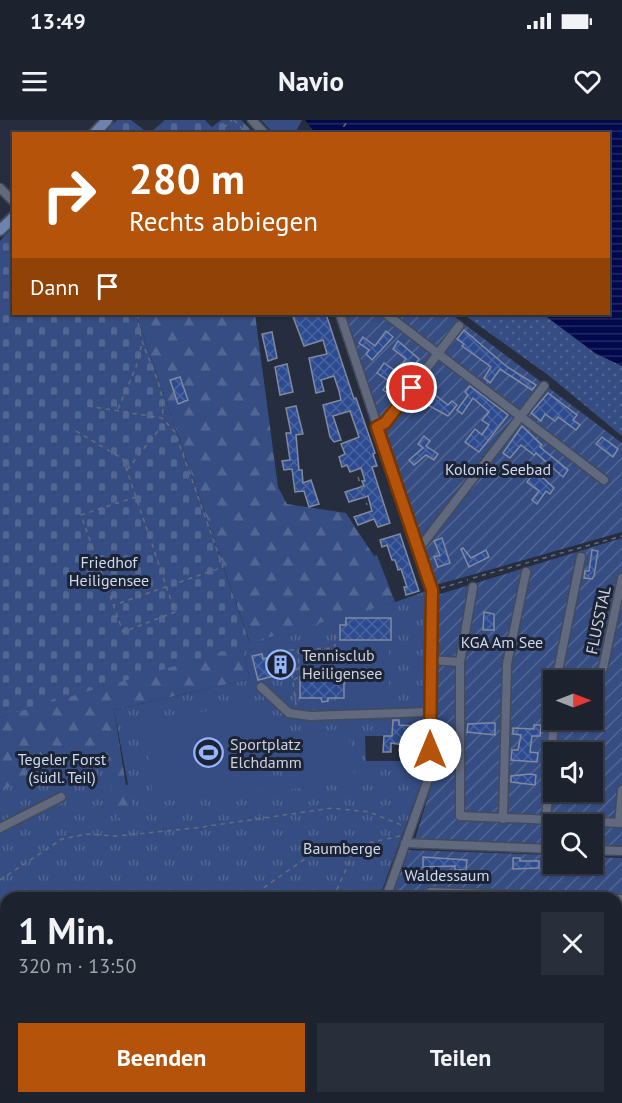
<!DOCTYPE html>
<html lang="de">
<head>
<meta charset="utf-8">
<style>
  body { margin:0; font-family:"PT Sans",sans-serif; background:#292f3a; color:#f1f3f6; height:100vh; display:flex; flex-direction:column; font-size:22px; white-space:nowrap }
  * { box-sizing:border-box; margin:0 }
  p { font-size:20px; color:#a0a4aa }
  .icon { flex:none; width:33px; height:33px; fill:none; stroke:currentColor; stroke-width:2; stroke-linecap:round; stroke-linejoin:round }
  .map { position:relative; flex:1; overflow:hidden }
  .drawer { position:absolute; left:0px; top:772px; width:622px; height:212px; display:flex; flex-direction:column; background:#1c222e; border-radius:18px 18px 0 0; box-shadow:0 2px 4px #0004,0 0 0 2px #3a3f4a }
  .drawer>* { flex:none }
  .guide { position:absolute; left:12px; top:12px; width:598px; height:183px; border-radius:0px; box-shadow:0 2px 4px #0004,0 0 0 2px #3a3f4a; background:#b45309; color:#fff; overflow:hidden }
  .needle { width:39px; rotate:90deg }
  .fabs { position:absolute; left:543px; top:550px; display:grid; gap:12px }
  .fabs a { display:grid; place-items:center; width:60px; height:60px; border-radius:0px; background:#1c222e; box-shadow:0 2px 4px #0004,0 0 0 2px #3a3f4a; font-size:30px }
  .pin { position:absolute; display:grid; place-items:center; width:51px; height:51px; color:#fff; margin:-26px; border:3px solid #fff; border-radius:50%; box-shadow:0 2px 6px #0007 }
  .me { position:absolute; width:66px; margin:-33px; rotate:0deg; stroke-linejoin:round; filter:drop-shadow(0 0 4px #0008) }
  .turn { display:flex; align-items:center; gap:21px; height:126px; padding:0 18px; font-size:27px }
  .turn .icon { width:78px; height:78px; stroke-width:2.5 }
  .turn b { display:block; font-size:42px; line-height:51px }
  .then { display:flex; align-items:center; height:57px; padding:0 18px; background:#0003; gap:12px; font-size:22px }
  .round { display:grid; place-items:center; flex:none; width:63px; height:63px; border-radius:0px; background:#292f3a }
  .summary { display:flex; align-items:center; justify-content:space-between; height:102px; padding:0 18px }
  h1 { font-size:36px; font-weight:700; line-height:45px }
  .button { display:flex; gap:12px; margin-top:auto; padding:12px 18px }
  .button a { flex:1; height:69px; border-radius:0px; background:#b45309; color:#fff; font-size:24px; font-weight:700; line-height:69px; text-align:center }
  .button a+a { background:#292f3a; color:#f1f3f6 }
  .status { display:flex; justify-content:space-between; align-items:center; height:42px; padding:0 30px; background:#1c222e; direction:ltr }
  .status svg { height:16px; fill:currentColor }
  header { display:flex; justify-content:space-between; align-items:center; height:78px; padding:0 18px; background:#1c222e; font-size:27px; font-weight:700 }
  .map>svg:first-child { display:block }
  .grass { fill:url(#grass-dots) }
  .forest { fill:url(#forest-firs) }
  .cemetery { fill:url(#cemetery-stones) }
  .park { fill:url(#park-tufts) }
  .garden { fill:url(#garden-furrows); fill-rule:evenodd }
  .pitch { fill:#354d82 }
  .water { fill:url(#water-rules) }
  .building { fill:url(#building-cross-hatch); stroke:#808a9f; stroke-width:1.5 }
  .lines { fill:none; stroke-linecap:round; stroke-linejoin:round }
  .minor-casing { stroke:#434a59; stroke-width:11 }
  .major-casing { stroke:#434a59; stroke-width:14 }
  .path { stroke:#656c7a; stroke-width:1.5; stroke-dasharray:4.5 4.5; stroke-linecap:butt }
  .minor { stroke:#60697d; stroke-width:8 }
  .major { stroke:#6e82af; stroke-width:10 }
  .route-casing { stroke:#753606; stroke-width:15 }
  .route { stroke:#b45309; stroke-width:10 }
  .labels { text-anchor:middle; stroke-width:6; stroke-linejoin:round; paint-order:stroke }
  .park-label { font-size:16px; fill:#cfd9ee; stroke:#1c2334 }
  .street-label { font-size:16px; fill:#cdd2dd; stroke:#1c2334 }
  .poi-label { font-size:16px; fill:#cdd2dd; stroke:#1c2334; text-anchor:start }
</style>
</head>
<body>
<div class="status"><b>13:49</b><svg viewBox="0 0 49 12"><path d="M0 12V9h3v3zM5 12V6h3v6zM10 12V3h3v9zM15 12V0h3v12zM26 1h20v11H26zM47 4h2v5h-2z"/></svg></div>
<header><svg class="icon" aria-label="menu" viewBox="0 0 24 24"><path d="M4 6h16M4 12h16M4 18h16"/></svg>Navio<svg class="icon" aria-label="heart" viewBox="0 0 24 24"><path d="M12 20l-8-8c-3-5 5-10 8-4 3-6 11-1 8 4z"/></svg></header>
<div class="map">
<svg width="622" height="983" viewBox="0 0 622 983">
  <defs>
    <pattern id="grass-dots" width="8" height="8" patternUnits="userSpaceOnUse" patternTransform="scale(1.5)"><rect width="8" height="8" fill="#354d82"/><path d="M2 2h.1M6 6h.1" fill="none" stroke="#516693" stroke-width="1.8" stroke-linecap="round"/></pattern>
    <pattern id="forest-firs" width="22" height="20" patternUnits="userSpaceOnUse" patternTransform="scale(1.5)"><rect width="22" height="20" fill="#354d82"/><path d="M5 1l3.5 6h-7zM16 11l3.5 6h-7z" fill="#516693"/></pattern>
    <pattern id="cemetery-stones" width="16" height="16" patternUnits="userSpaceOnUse" patternTransform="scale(1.5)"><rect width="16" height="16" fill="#354d82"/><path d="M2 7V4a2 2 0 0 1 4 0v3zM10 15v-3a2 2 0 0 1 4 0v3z" fill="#516693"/></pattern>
    <pattern id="park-tufts" width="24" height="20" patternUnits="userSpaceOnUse" patternTransform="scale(1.5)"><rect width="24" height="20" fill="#354d82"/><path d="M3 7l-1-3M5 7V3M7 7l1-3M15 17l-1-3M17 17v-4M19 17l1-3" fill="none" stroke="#516693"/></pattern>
    <pattern id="garden-furrows" width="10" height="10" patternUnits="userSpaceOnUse" patternTransform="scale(1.5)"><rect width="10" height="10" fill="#354d82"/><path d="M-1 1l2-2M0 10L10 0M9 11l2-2" fill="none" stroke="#516693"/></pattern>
    <pattern id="water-rules" width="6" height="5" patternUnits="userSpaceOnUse" patternTransform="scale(1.5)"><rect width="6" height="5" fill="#01084c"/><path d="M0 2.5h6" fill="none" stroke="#252b65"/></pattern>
    <pattern id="building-cross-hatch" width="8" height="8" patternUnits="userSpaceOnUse" patternTransform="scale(1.5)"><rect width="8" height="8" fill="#2d4b91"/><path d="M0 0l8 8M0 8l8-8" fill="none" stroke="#4a64a0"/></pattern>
  </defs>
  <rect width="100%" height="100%" fill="#252d3e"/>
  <polygon class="grass" points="463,194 543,194 595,233 622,246 622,316 548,255"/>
  <g class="forest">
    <polygon points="136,194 255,194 278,367 287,384 346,393 374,436 377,435 395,482 251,526"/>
    <polygon points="241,525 250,559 114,590 126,665 426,641 424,655 379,778 0,743 0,597"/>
  </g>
  <g class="cemetery">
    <polygon points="117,0 131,0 148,13 104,13"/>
    <polygon points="165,0 205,0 212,7 221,0 241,0 254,13 150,13"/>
    <polygon points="13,107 14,194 136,194 250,524 0,597 0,121"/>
  </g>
  <polygon class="park" points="429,470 426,616 365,616 366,641 426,641 424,655 379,778 6,778 6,978 318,978 316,983 0,983 0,671 104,626 114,686 122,703 135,702 114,590 250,559 241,525 395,482"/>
  <g class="garden">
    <polygon points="345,194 451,194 622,323 622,412 436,465"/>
    <path d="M622,418V726L593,725L592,705H554L553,724L415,719L435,654L437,475ZM554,561H592V600H554ZM554,633H592V672H554Z"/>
    <polygon points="409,730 553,735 554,744 592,744 593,737 622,738 622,983 327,983 328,978 616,978 616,778 390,778"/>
  </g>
  <g class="pitch">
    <polygon points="261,0 302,0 295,13 274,14"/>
    <rect x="346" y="520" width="43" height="61"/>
    <rect x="300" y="537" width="43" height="40"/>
    <polygon points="265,585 275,669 153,681 144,598"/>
    <polygon points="348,608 355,662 284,670 277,617"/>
  </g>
  <polygon class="water" points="305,0 622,0 622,246 595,233 543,194 609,194 609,14 316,14"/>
  <g class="building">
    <polygon points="292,194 326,194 354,279 356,278 375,333 373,334 377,346 372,347 390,403 378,407 374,399 358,405 354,397 372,391 368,376 349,382 345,372 364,366 362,361 365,361 361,348 350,352 347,345 342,347 339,337 345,334 341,324 359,317 350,291 333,296 341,320 334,322 330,317 323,285 341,280 339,271 334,256 321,260 324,271 316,273 309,238 327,234 323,220 304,226"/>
    <polygon points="464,210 506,246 536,265 532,270 500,249 490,263 484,258 491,247 462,226 464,224 457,219"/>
    <polygon points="386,211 393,217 372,240 366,234 369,230 359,223 363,217 375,226"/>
    <polygon points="272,212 277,238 268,241 262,214"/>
    <polygon points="398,221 419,239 412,249 415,252 411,257 408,255 394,277 383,270 389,261 377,253 384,243 397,252 406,239 393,229"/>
    <polygon points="287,244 293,272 280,275 275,247"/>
    <polygon points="180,257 188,280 178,284 170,260"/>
    <polygon points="470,266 508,295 479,332 465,322 475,309 482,315 489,305 482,300 489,292 473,278 462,294 457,290 468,275 465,272"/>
    <polygon points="548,273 577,295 573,300 580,305 576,310 558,297 555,301 545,294 541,301 531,293"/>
    <polygon points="434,274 448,285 452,281 457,285 448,296 426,284"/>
    <polygon points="296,286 303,314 296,315 299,350 302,350 303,363 311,360 319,384 309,387 304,371 295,372 292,349 284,350 282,341 290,340 286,313 291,313 286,288"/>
    <polygon points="522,306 542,325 540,327 568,350 563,357 536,333 534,335 521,325 510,338 503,333"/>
    <polygon points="424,316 430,321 426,326 438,334 434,340 426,335 414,345 409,340 423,328 418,324"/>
    <polygon points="602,317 618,329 613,337 596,324"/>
    <polygon points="535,351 554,368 550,374 546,371 537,384 532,380 539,371 527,362"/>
    <polygon points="400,414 419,471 406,475 404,467 407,467 401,449 398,450 395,440 392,440 387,425 382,427 380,420"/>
    <polygon points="442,418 450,443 438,447 434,437 440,435 434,421"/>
    <polygon points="463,428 471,438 486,430 489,437 469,447 461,429"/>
    <polygon points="592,430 598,431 594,456 592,459 584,458 585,451 589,451"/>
    <polygon points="484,492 494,494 494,510 483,510"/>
    <polygon points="346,498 391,498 391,520 340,520 340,505 346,505"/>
    <polygon points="285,533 290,552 258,560 252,536 262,534 263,539"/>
    <polygon points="300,557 344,557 344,578 328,578 328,581 322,582 321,578 300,578"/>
    <polygon points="393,600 399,600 399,605 415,606 415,627 391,623 391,632 383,632 384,616 392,616"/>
    <polygon points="488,603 495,603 495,615 467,612 468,604"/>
    <polygon points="534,605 541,605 540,616 532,616 530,632 538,633 537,642 511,640 512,630 518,630 521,615 513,614 513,608 534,609"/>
    <polygon points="530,654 536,655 535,665 511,662 511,656"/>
    <polygon points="423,737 467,740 466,750 455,750 455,746 423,747"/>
    <polygon points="513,738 520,738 520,741 539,741 539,748 513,749"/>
  </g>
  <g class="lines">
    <defs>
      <g id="minor">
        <polyline points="252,0 265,14"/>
        <polyline points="0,68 14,82"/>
        <polyline points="340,194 432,470 430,654 386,778"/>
        <polyline points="386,194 604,360"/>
        <polyline points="377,307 385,303 459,206"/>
        <polyline points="418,430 544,266"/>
        <polyline points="473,467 460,542 460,696 622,703"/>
        <polyline points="431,540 460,542"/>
        <polyline points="603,548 622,458"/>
        <polyline points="556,561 581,437"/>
        <polyline points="261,567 289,593 310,596 430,592"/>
        <polyline points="503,699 507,544 526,452"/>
        <polyline points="546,700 554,599"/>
        <polyline points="619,703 622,670"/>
        <polyline points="0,708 61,677"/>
        <polyline points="405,723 554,729"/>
        <polyline points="592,730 622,731"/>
        <polyline points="428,778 430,772 607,778"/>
        <polyline points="616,779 622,779"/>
        <polyline points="616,863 622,863"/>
        <polyline points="616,948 622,949"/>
        <polyline points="323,983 324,978"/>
        <polyline points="366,983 368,978"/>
      </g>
      <g id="major">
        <polyline points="94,14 107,0"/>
        <polyline points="0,110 14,97"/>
      </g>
    </defs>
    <use href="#minor" class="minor-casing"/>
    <use href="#major" class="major-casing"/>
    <g class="path">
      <polyline points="234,0 247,14"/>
      <polyline points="217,14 232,0"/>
      <polyline points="338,14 347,2"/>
      <path d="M138,194C137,232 168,260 162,298"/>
      <polyline points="88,286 162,298 175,312 223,447 114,485"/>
      <polyline points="118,289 136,247 142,223"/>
      <polyline points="76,311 123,339 175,492 123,512 81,395 136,377"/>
      <polyline points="127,350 165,302"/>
      <polyline points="358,357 367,385"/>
      <polyline points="473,458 622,416"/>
      <polyline points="441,468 468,460"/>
      <polyline points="292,554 287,530 335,528 335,512"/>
      <polyline points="294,560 298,557"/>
      <polyline points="296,585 292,554 299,547 298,530"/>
      <polyline points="0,760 62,719 87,714 117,716 195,708 332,688 369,692 404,706"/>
      <polyline points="398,770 420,772"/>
      <polyline points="249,778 309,736 400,716"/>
      <polyline points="333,778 357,725"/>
      <polyline points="0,879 6,887"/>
      <polyline points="4,918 6,910"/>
      <polyline points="0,921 6,917"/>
      <polyline points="104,978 104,983"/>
      <polyline points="124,978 126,983"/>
      <polyline points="235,983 238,978"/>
    </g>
    <use href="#minor" class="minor"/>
    <use href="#major" class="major"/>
  </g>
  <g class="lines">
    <defs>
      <polyline id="route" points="412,268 385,303 377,307 432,470 430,630"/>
    </defs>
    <use href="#route" class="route-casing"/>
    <use href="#route" class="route"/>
  </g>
  <defs>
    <symbol id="building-ring" viewBox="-11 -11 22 22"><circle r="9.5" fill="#1c2334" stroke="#95b6fd" stroke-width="1.5"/><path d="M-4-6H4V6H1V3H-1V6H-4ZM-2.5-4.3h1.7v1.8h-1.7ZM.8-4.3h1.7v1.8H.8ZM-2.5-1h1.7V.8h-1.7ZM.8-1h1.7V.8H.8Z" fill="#95b6fd"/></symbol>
    <symbol id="stadium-ring" viewBox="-11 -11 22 22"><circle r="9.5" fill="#1c2334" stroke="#95b6fd" stroke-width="1.5"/><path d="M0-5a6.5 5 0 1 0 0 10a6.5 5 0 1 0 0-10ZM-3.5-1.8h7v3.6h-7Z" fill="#95b6fd"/></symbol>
  </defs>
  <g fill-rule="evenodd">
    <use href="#building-ring" x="264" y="528" width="33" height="33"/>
    <use href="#stadium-ring" x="192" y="616" width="33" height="33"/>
  </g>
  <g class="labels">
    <g class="park-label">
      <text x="498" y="355">Kolonie Seebad</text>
      <text x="109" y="448">Friedhof<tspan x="109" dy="18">Heiligensee</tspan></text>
      <text x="502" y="528">KGA Am See</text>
      <text x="62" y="645">Tegeler Forst<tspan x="62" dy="18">(südl. Teil)</tspan></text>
      <text x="342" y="734">Baumberge</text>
      <text x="447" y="761">Waldessaum</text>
    </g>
    <g class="street-label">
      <text transform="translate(598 500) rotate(-78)" y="6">FLUSSTAL</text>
    </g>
    <g class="poi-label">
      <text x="302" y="541">Tennisclub<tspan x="302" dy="18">Heiligensee</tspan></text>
      <text x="230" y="630">Sportplatz<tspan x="230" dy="18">Elchdamm</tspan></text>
    </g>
  </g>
</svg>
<div class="fabs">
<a><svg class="needle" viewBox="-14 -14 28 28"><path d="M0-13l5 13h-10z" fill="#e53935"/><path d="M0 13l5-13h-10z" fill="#a0a4aa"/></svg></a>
<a><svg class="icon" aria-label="sound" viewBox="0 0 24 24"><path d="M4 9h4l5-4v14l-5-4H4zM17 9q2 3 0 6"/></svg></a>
<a><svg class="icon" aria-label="search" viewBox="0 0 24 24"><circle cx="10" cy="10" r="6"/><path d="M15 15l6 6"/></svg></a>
</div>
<div class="pin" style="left:412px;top:268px;background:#d93025"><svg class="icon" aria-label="arrive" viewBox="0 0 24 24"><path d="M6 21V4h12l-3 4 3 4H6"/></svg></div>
<svg class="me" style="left:430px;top:630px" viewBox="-20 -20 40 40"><circle r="19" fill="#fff"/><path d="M0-13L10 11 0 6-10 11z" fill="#b45309"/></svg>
<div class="guide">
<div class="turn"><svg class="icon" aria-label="right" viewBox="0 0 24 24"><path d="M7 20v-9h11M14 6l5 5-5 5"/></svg><div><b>280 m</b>Rechts abbiegen</div></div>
<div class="then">Dann<svg class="icon" aria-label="arrive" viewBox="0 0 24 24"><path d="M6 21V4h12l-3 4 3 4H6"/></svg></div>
</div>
<section class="drawer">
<div class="summary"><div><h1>1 Min.</h1><p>320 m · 13:50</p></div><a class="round"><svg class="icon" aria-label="close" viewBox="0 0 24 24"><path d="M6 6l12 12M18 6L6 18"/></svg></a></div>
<div class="button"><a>Beenden</a><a>Teilen</a></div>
</section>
</div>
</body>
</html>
